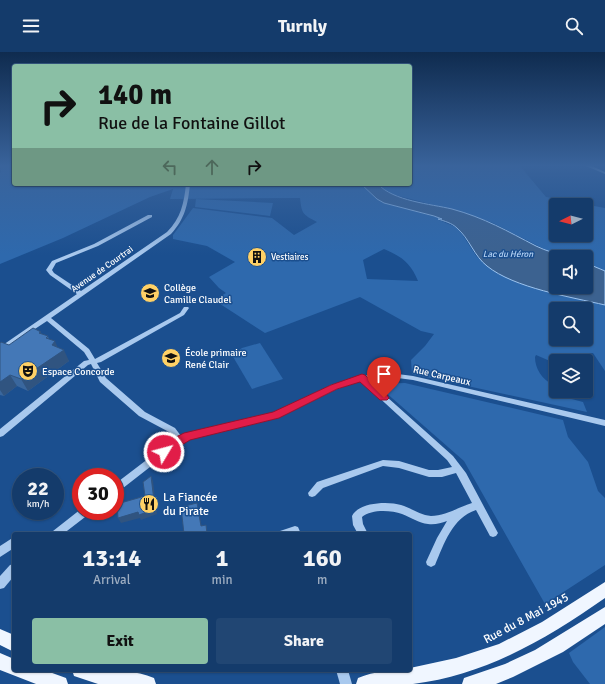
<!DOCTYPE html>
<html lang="en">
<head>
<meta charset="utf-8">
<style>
  body { margin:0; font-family:Signika,sans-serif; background:#214673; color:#f1f3f6; height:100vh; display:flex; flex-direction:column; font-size:15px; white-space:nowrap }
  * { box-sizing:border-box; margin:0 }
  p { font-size:13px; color:#9dadc1 }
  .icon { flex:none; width:22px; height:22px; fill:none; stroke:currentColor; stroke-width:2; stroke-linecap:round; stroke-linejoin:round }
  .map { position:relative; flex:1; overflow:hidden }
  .panel { position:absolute; left:12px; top:480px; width:400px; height:140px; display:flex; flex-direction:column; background:#143b6b; border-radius:4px; box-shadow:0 1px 3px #0004,0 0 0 1px #33557e }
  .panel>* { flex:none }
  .banner { position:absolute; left:12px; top:12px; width:400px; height:122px; border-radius:4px; box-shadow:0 1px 3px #0004,0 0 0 1px #33557e; background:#8abfa5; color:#111; overflow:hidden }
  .needle { width:26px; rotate:264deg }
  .tools { position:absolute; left:549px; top:146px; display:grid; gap:8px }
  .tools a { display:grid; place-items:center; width:44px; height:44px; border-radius:4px; background:#143b6b; box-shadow:0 1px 3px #0004,0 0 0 1px #33557e; font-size:20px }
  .speed { position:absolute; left:12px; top:416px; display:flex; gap:8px; font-size:20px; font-weight:700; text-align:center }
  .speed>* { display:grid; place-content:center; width:52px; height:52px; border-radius:50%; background:#143b6b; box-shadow:0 1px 3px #0004,0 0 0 1px #33557e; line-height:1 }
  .speed small { font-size:10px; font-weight:400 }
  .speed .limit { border:6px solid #d22; background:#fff; color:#111 }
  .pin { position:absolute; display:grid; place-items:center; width:34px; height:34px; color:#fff; margin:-41px -17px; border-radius:50% 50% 50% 0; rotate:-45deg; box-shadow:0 0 4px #0007 }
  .pin .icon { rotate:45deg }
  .me { position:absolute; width:44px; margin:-22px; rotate:53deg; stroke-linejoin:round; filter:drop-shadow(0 0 3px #0008) }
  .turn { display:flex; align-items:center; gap:14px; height:84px; padding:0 20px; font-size:18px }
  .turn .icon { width:52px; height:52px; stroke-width:2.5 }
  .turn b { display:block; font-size:28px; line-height:34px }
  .lanes { display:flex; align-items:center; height:38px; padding:0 20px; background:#0003; justify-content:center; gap:20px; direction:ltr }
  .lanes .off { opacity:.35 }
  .eta { display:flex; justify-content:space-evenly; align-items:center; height:68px; text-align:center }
  .eta b { font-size:24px; font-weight:700; line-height:28px }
  .primary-button { display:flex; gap:8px; margin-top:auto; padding:8px 20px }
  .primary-button a { flex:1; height:46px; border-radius:4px; background:#8abfa5; color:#111; font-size:16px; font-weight:700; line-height:46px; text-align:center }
  .primary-button a+a { background:#214673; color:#f1f3f6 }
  header { display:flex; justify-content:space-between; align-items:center; height:52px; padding:0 20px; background:#143b6b; font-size:18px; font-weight:700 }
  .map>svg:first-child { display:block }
  .green { fill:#2e69ad; fill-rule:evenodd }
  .water { fill:#3c6290; stroke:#9cc4f0 }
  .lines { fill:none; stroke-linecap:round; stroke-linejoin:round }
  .minor { fill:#a9c9ee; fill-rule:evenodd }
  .major { fill:#f0f6ff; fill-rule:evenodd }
  .wall { fill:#3a679d }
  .shaded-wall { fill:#305480 }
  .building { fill:#4478b7; stroke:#305480 }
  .route { fill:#e11d48; stroke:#92132f }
  .labels { text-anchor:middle; stroke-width:3; stroke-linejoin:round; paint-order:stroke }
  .far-water-label { font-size:9px; font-style:italic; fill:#b5d3f5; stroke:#1b4f8f }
  .far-poi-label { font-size:9px; fill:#fff; stroke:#1b4f8f; text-anchor:start }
  .far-street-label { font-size:9px; fill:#fff; stroke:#1b4f8f }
  .poi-label { font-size:10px; fill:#fff; stroke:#1b4f8f; text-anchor:start }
  .street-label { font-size:10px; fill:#fff; stroke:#1b4f8f }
  .near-poi-label { font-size:12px; fill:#fff; stroke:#1b4f8f; text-anchor:start }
  .near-street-label { font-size:12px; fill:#fff; stroke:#1b4f8f }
</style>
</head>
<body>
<header><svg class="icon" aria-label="menu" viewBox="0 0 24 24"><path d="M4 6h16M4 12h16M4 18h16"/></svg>Turnly<svg class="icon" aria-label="search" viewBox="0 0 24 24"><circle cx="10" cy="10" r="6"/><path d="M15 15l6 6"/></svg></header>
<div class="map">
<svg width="605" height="632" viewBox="0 0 605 632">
  <rect width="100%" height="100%" fill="#1b4f8f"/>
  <g class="green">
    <path d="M0,114H14V132H361L377,147L384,151L443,167L439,168L458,176L477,205L511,228L568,245L605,253V319L593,301L554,302L558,309H550L536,303L535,305C535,317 542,327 553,333L556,332V339H563L564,345L583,350L587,360L412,322L411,308L425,294L434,282L421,279L360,245L265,281L214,248L226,241L219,236L209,225L235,210L207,194L173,187V183L193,156L272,166L294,183L317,170C302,162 302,162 300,146L170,147L173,137L150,145L63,186L0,212V121L1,120ZM384,197C402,205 410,210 418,229L367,227L363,208ZM556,257H586V287H556Z"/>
    <path d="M410,114H520L546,145L605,156V219L586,211V205H568L544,197L493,171L461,160L391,142L378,132H410ZM556,153H586V183H556Z"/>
    <polygon points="196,147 273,151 270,164 195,155"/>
    <polygon points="260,291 283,327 252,337 232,303 242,296"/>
    <polygon points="405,331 563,368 568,385 588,410 598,439 605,446 605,513 545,552 464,409 376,332"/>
    <polygon points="605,575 605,632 590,632 573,610 569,601"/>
  </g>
  <path class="water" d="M361,132H378C393,149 431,152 452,157C485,166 507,179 536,194C546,199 558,202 568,205H556V235H586V211L605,219V253C571,245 514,236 487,214C474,204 469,186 457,176C452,171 444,169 438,167H442L434,164L384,151L377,147Z"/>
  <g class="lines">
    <g class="minor">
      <polygon points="586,114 592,114 605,120 605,122"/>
      <path d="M186,132H190C188,152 185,167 171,182L51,266L89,297L95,307L180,261L184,255H188L189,256L184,263L101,310L97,311L106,326L145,360L175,376L181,384L188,381L273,361L331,333L362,324L390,321L413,324L605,368V374L413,328L390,325L368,328L453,404L466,421L498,481L496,484L493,485L490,484L476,458C452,466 444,492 435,513L431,515L427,513L426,510L437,486L447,469C441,471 435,473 428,472C419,471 410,465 402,462C391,458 371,457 362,465L363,472L368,482H358L353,473L352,464C359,450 388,449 401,453C411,456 420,463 431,464C445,464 459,455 472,451L456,421L442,425H429L399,416L383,414L323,436L315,444L312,445L309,444L308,441L317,430L383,408L399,409L429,418H438L452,415L447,408L361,329L337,337L278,366L190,387L182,390L118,440L115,441V432L174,387L169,380L139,364L100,330L91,312L88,313L3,384L0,385V377L84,309L89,308L84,300L47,269L0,300V295L77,242L50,223L46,218L52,209L94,192L148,163H152V165L98,194L56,211L52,218L54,221L81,239L167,180C181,166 184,151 186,132Z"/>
      <polygon points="81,457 81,459 91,459 89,462 63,482 51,482 53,479"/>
      <polygon points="295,474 298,475 301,482 278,482 280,479"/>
      <polygon points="14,485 14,496 0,505 0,494"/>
      <polygon points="14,512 14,524 4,536 0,537 0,524 10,513"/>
      <polygon points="336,618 348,618 352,632 340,632"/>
    </g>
    <g class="major">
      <path d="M605,530V546C547,587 485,623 413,632C395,632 374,632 356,632L358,626C374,619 393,618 410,618V616L456,606L499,592L542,570Z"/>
      <polygon points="605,555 605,572 563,600 513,625 496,632 462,632 464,626 505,612 535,598"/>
      <polygon points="0,577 14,583 14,600 0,593"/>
      <polygon points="0,601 14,607 14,618 44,618 66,626 68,632 36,632 0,618"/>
      <path d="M72,618C98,618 129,616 154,626L156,632H98L74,624Z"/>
    </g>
  </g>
  <polygon class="wall" points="42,282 48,284 49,287 58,296 69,309 28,339 17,334 4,344 0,343 0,291 9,293"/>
  <g class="shaded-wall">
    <polygon points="55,289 60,301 64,298 69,309 28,339 21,327 52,293"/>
    <polygon points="10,323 17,334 4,344 0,338 0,330"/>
    <polygon points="151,424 153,429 157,462 141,468 140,466 121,471 118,466 138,460 155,457"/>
    <polygon points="197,451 199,459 203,482 201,474"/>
  </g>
  <g class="building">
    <polygon points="33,276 41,280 39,281 48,284 46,286 55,289 52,293 64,298 21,327 10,323 0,330 0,291 1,290 9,293"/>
    <polygon points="151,424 155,457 139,463 138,460 118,466 117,452 145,444 143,430"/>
    <polygon points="197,451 201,474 206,473 207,482 184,482 181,455"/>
  </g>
  <linearGradient id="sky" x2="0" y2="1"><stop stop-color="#0f2b4f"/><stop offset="0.56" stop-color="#39639b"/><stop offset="1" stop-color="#39639b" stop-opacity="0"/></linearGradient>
  <rect width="605" height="203" fill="url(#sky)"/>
  <path class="route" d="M362,322L365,323L387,343L389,346L387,348H380L360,330L337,337L279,366L190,388L164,404L161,403L159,400C163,391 176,385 184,381L273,360L331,333Z"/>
  <defs>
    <symbol id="building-disc" viewBox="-11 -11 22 22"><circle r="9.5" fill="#ffd166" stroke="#1b4f8f"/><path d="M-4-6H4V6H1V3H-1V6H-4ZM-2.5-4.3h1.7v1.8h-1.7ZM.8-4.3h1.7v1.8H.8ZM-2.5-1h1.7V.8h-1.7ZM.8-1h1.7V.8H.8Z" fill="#111"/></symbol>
    <symbol id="school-disc" viewBox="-11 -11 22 22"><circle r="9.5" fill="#ffd166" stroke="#1b4f8f"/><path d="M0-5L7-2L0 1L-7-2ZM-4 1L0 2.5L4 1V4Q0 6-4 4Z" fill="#111"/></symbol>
    <symbol id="theatre-disc" viewBox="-11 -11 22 22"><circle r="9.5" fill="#ffd166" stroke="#1b4f8f"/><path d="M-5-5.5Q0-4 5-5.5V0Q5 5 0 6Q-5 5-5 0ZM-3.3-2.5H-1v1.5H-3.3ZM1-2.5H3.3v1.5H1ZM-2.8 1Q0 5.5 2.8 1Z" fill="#111"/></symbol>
    <symbol id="restaurant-disc" viewBox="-11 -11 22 22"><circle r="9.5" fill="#ffd166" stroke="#1b4f8f"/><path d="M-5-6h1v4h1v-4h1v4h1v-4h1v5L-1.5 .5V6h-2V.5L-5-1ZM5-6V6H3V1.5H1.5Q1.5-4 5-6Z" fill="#111"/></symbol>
  </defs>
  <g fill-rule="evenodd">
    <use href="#building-disc" x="246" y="194" width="22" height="22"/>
    <use href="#school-disc" x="139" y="230" width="22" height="22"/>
    <use href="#school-disc" x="160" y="295" width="22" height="22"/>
    <use href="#theatre-disc" x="17" y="308" width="22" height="22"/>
    <use href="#restaurant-disc" x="138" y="441" width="22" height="22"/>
  </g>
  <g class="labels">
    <g class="far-water-label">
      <text x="508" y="205">Lac du Héron</text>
    </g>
    <g class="far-poi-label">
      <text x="271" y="208">Vestiaires</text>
    </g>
    <g class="far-street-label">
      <text transform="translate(102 217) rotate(-35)" y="3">Avenue de Courtrai</text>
    </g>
    <g class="poi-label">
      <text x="164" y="239">Collège<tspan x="164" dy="12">Camille Claudel</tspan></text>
      <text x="185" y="304">École primaire<tspan x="185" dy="12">René Clair</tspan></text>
      <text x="42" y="323">Espace Concorde</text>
    </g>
    <g class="street-label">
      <text transform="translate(442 323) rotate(13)" y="4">Rue Carpeaux</text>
    </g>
    <g class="near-poi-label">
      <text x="163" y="449">La Fiancée<tspan x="163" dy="14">du Pirate</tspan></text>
    </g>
    <g class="near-street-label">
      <text transform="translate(526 566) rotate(-28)" y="4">Rue du 8 Mai 1945</text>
    </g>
  </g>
</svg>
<div class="tools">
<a><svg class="needle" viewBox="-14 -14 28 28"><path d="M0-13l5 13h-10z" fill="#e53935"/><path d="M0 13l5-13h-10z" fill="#9dadc1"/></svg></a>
<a><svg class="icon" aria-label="sound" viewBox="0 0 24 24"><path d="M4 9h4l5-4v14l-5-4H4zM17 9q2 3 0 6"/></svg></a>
<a><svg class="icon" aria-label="search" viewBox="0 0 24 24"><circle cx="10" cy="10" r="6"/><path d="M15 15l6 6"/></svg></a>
<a><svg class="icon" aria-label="layers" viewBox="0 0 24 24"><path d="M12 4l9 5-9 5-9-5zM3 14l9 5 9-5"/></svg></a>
</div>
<div class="speed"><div>22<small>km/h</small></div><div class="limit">30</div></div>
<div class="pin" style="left:384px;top:346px;background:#d93025"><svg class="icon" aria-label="arrive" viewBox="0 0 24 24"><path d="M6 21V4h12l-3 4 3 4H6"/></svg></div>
<svg class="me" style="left:164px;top:400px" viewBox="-20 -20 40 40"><circle r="17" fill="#e11d48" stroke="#fff" stroke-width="3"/><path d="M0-11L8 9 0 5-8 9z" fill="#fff"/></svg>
<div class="banner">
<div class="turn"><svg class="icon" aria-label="right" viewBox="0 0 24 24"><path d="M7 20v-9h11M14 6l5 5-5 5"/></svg><div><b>140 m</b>Rue de la Fontaine Gillot</div></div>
<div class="lanes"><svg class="icon off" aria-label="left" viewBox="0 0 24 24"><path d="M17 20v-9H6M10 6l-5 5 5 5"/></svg><svg class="icon off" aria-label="ahead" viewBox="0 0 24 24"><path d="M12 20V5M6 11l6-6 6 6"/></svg><svg class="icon" aria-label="right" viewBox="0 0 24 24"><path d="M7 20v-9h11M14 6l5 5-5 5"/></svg></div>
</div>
<section class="panel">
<div class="eta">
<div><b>13:14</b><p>Arrival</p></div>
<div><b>1</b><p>min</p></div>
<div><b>160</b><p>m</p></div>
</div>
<div class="primary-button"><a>Exit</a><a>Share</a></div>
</section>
</div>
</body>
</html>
